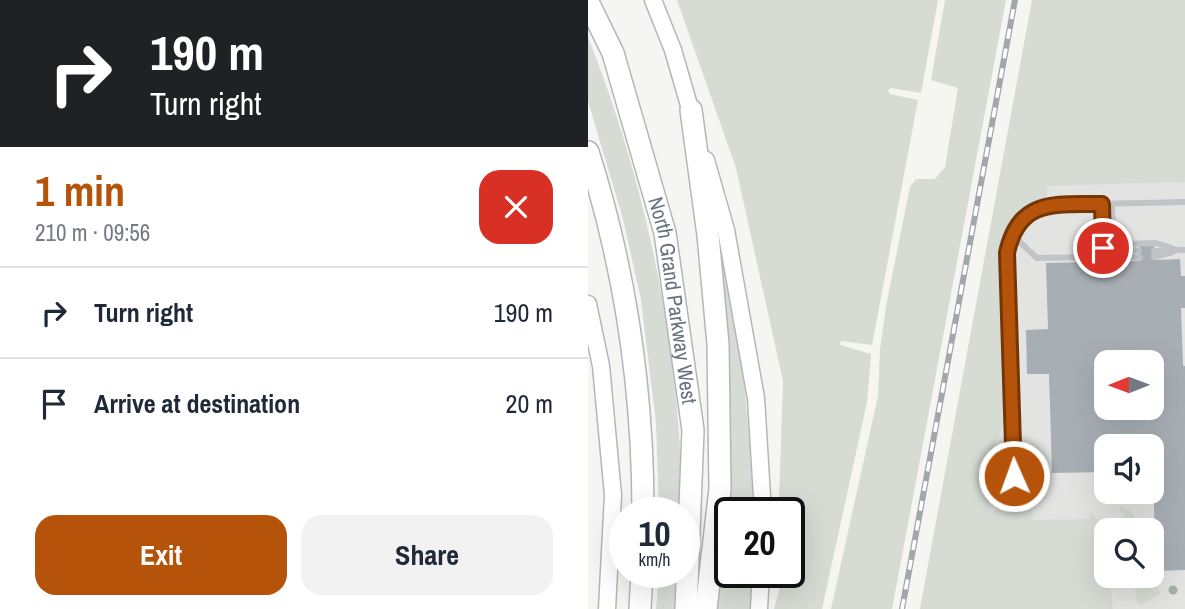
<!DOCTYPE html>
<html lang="en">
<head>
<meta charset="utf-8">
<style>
  body { margin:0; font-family:"Archivo Narrow",sans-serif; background:#f2f2f3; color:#1f2937; height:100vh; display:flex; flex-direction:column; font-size:26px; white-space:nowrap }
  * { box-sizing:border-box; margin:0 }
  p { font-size:23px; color:#747a83 }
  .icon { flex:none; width:38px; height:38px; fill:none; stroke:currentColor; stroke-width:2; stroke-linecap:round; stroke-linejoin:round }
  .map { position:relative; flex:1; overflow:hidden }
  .drawer { display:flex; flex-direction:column; background:#fff; width:588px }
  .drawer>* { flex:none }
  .banner { background:#202124; color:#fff; overflow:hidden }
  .needle { width:46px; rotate:269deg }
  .controls { position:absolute; left:506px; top:350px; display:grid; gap:14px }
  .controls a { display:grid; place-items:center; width:70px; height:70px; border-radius:14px; background:#fff; box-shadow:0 7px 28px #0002; font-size:35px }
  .speed { position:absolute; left:21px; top:497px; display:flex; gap:14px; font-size:35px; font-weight:700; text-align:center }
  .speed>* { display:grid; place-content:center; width:91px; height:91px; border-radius:50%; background:#fff; box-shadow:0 7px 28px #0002; line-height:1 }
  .speed small { font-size:18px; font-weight:400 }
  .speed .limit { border:4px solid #111; border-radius:10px; background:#fff; color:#111 }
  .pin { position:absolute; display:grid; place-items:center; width:60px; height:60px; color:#fff; margin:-30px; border:4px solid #fff; border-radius:50%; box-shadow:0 2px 7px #0007 }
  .me { position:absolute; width:77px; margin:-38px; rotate:358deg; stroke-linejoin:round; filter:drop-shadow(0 0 5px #0008) }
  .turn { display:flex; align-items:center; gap:24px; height:147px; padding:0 35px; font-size:32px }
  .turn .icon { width:91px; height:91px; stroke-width:2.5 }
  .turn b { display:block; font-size:49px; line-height:60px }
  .round { display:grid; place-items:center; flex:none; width:74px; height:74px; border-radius:21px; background:#f2f2f3 }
  .head { display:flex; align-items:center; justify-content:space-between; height:119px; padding:0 35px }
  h1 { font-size:42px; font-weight:800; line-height:52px; color:#b45309 }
  .cta { display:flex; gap:14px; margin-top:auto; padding:14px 35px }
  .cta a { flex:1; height:80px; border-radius:21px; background:#b45309; color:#fff; font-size:28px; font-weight:800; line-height:80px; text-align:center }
  .cta a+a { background:#f2f2f3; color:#1f2937 }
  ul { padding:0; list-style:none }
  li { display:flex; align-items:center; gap:21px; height:91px; padding:0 35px; border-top:2px solid #e0e1e3 }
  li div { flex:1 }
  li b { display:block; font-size:26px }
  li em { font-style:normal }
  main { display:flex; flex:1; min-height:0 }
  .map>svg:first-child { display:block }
  .built { fill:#e3e4e2; fill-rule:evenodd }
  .green { fill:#d6dcd3 }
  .building { fill:#a8afb4; fill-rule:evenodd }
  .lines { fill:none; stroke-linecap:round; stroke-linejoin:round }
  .secondary-casing { stroke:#b3b7bb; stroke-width:19 }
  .motorway-casing { stroke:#b3b6b9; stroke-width:24 }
  .service { stroke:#c0c4c7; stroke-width:6 }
  .secondary { stroke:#fff; stroke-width:16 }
  .motorway { stroke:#fff; stroke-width:21 }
  .rail-casing { stroke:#a2a7ab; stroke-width:6 }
  .rail { stroke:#fff; stroke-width:3.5; stroke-dasharray:10; stroke-linecap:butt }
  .tree { fill:#a7b0a4 }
  .route-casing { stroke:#753606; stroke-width:18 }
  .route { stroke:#b45309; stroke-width:12 }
  .labels { text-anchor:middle; stroke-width:7; stroke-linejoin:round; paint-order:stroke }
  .street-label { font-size:21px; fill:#667480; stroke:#fff }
</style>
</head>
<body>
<main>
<section class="drawer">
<div class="banner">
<div class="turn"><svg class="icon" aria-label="right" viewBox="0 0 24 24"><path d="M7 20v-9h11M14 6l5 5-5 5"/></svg><div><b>190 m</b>Turn right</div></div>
</div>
<div class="head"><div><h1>1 min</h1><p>210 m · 09:56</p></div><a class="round" style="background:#d93025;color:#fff"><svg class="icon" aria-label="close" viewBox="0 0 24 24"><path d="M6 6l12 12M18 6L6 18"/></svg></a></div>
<ul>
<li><svg class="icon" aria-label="right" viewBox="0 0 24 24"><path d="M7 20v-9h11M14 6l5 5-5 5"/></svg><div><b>Turn right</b></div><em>190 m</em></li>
<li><svg class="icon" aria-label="arrive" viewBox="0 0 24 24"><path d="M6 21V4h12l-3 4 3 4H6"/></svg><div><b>Arrive at destination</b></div><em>20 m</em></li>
</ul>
<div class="cta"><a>Exit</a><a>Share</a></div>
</section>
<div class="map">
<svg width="597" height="609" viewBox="0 0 597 609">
  <rect width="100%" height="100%" fill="#f5f5f2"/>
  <path class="built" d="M597,43V609H332L436,46ZM518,362H564V408H518ZM518,446H564V492H518ZM518,530H564V576H518Z"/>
  <g class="green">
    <polygon points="89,0 350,0 333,93 303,88 300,90 302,94 330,100 284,345 253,341 252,345 283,354 279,402 234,609 186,609 196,572 201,572 201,554 211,519 191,501 195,381 148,168"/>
    <polygon points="357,0 418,0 304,609 243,609 290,396 292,350 298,306 322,187 328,179 347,179 357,167 370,88 343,80"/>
    <path d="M444,0H597V182L459,186V197C431,205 416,223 413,251L417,418C415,433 407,441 402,455C396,471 401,493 401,511L444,510L445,520L501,519L502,510L517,530L537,516L531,508L533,507L545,513L549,530H518V576H524L523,591L525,609H332Z"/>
    <path d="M0,37C61,192 91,346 95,513H71L68,423L53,300L35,219L0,101Z"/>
    <polygon points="135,259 153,348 166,492 166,513 142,513 142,572 164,572 162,609 130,609 140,500 133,260"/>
    <polygon points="564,528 566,576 572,594 550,606 547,589 550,576 564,576"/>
    <polygon points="71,572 94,572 92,609 68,609"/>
  </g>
  <path class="building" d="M551,243H566L567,260L592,259L593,276H597V308H593L595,366H597V570L568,571L564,446H518V472L464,473L461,374H439L438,330L460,329L458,263L552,261ZM518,362H564V408H518Z"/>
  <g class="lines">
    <defs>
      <g id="secondary">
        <polyline points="65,0 85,50 105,119"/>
        <polyline points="118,160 138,230 168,398 175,513"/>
        <polyline points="0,304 13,366 25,495 19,609"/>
        <polyline points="171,609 173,572"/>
      </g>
      <g id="motorway">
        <path id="s1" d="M0,2L25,53L77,233L105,430L98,609"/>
        <polyline points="103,110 120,235 130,344 132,489 118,609"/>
        <path d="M0,152C37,268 55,391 55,513"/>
        <polyline points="52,609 54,572"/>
      </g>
    </defs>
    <use href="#secondary" class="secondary-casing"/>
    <use href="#motorway" class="motorway-casing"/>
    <g class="service">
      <polyline points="524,204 525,236 533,249 551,251"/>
      <polyline points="423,234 449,258 508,257 515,248 514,204"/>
      <polyline points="527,241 540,244 568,243 590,250"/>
      <polyline points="533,249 543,257 552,258"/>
      <polyline points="566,251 597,250"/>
      <polyline points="566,257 585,252"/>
      <path d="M444,500C431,495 428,490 426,476L419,253C425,225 433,213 461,205L597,202"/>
    </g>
    <use href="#secondary" class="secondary"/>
    <use href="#motorway" class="motorway"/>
    <defs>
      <polyline id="rail" points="314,609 427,0"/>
    </defs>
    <use href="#rail" class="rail-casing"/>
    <use href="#rail" class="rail"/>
  </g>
  <circle class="tree" cx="585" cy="590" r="4.5"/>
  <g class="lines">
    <defs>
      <path id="route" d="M426,476L419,253C431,197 469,205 514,204L515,248"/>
    </defs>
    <use href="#route" class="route-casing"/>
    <use href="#route" class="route"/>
  </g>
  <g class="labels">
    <g class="street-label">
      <text dy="7" stroke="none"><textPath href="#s1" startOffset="312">North Grand Parkway West</textPath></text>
    </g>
  </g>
</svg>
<div class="controls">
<a><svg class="needle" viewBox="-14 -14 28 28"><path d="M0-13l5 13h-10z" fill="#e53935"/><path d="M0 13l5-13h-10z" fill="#747a83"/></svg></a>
<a><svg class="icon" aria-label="sound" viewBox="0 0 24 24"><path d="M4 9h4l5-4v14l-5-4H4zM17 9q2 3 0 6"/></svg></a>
<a><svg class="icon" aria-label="search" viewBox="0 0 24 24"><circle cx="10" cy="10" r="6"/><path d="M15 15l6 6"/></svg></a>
</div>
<div class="speed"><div>10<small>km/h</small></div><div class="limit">20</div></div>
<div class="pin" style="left:515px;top:248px;background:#d93025"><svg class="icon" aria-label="arrive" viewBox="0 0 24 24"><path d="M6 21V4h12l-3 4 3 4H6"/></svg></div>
<svg class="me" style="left:426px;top:476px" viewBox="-20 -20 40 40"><circle r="17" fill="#b45309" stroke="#fff" stroke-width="3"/><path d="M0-11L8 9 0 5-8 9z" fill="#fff"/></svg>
</div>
</main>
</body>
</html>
